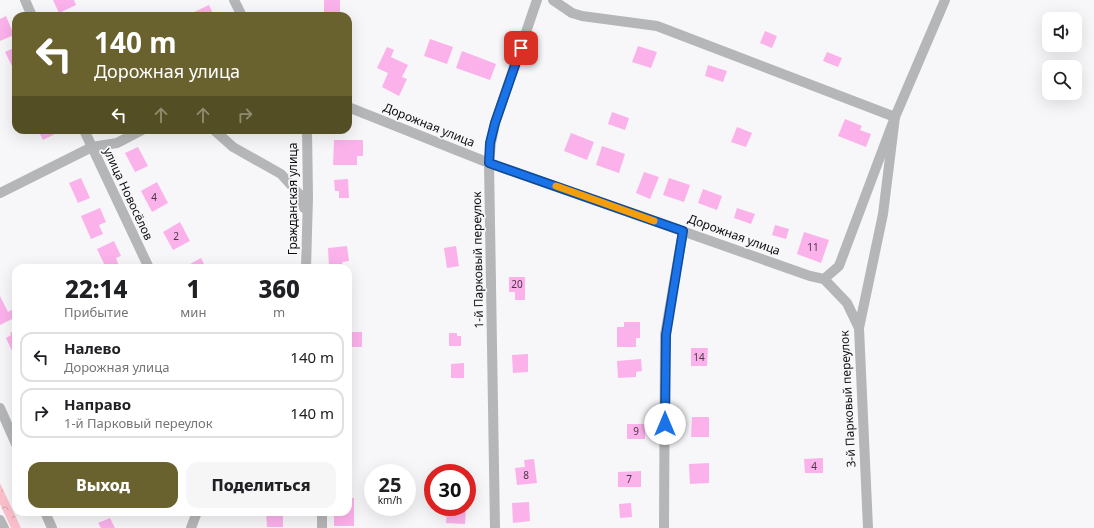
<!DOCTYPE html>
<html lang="ru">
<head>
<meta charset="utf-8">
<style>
  body { margin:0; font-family:"Noto Sans",sans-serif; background:#f6f6f6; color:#202124; height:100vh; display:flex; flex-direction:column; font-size:15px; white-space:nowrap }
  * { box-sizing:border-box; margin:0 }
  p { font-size:13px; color:#757577 }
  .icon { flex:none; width:22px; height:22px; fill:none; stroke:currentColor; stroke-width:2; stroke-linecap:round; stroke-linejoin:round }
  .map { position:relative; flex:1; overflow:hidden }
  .sheet { position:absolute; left:12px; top:264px; width:340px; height:252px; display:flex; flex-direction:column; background:#fff; border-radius:12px; box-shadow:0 4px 16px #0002 }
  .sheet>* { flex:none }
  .banner { position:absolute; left:12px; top:12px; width:340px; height:122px; border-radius:12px; box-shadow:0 4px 16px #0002; background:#69622f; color:#fff; overflow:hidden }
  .fabs { position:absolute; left:1042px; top:12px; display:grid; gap:8px }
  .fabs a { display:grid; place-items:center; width:40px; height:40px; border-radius:8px; background:#fff; box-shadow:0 4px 16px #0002; font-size:20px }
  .speed { position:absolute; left:364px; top:464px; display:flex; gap:8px; font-size:20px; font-weight:700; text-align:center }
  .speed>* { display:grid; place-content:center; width:52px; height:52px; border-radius:50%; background:#fff; box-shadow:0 4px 16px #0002; line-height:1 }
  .speed small { font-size:10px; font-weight:400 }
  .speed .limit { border:6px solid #d22; background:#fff; color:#111 }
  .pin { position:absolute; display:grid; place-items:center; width:34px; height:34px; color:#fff; margin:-17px; border-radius:8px; box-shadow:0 2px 6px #0006 }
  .me { position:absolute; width:44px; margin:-22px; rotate:0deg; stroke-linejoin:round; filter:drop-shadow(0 0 3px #0008) }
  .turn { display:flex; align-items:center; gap:14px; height:84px; padding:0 16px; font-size:18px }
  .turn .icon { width:52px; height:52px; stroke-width:2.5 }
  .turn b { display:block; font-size:28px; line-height:34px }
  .lanes { display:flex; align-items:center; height:38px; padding:0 16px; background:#0003; justify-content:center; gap:20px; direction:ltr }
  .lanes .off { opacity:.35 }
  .eta { display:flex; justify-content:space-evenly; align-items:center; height:68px; text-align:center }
  .eta b { font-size:24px; font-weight:800; line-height:28px }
  .button { display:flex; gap:8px; margin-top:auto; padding:8px 16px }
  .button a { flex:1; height:46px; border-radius:12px; background:#69622f; color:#fff; font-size:16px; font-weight:800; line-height:46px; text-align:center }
  .button a+a { background:#f6f6f6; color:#202124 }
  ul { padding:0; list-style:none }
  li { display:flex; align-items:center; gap:12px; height:50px; margin:0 8px 6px; padding:0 8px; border:2px solid #e0e0e0; border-radius:12px }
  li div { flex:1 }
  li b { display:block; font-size:15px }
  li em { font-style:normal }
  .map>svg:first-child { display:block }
  .forest { fill:url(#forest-crowns) }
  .building { fill:#fbb2eb }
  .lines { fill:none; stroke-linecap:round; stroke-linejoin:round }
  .minor { stroke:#b5b6b7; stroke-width:10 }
  .route-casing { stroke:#114b97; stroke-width:10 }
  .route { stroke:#1a73e8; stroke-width:7 }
  .slow { stroke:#f59e0b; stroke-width:7 }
  .labels { text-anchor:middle; stroke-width:3.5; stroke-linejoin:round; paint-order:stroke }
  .number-label { font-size:10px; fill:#493645 }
  .street-label { font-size:12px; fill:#0e0d0e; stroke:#f7f6f9 }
</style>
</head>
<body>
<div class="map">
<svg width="1094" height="528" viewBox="0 0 1094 528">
  <defs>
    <pattern id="forest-crowns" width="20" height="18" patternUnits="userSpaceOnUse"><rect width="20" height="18" fill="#fdc1cc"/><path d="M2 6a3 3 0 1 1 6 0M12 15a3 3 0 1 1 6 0" fill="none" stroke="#d8a5ae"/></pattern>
  </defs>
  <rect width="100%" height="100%" fill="#f7f6f9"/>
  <polygon class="forest" points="0,483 21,528 11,528 0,504"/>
  <g class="building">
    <polygon points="53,0 74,0 76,5 59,13"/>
    <rect x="324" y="0" width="16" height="13"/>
    <polygon points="209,5 214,16 194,16 192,13"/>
    <polygon points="6,16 14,35 0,41 0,19"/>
    <polygon points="765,31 777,36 772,48 760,43"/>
    <polygon points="430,39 453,47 447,64 424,56"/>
    <polygon points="638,46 657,52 651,68 632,62"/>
    <polygon points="16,47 16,71 15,72 5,52"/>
    <polygon points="387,47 394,50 391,57 408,65 402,77 407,79 399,96 382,87 388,73 377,68"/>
    <polygon points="462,51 496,64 490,80 456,68"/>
    <polygon points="827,52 842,58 838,67 823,61"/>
    <polygon points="708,65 727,71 723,82 705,76"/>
    <polygon points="612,112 629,118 625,130 608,124"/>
    <polygon points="845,119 862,126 860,130 871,134 866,147 838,136"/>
    <polygon points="737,127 752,133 746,147 731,142"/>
    <polygon points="38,130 60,130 61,131 43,140"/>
    <polygon points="571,133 594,142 587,160 564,151"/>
    <polygon points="334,140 363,140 363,156 357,156 357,165 333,165"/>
    <polygon points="602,146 625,154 619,173 596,165"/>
    <polygon points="138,147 148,166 135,172 125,153"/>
    <polygon points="644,172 659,177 650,199 636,193"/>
    <polygon points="81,178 90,198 78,203 69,183"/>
    <polygon points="669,178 690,185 684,202 663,195"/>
    <polygon points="348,179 349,198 339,198 339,191 335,191 334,180"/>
    <polygon points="157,182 168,203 152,212 141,191"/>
    <polygon points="703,189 722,196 717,210 698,203"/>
    <polygon points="100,208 106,222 99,225 103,234 91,239 81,216"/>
    <polygon points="737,208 755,214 751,224 734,218"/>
    <polygon points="180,222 190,241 173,250 163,232"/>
    <polygon points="775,225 789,229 786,239 772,235"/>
    <polygon points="804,232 829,240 821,263 797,254"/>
    <polygon points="114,241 121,256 116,258 119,266 115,268 106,268 97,249"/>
    <polygon points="347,246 349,261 342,262 343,265 329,266 328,248"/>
    <polygon points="456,246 459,266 447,268 444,248"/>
    <polygon points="201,258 206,268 183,268"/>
    <polygon points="509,277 525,277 525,300 515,300 515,292 509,292"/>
    <polygon points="0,296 8,312 13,309 16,316 16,317 0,325"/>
    <polygon points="624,322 640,322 640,338 636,338 636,347 617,347 617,327 624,327"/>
    <polygon points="16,330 16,357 15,357 6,338 11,335 10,333"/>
    <polygon points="348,332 362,332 362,347 350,347 350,342 348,342"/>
    <polygon points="449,333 457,333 457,336 461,336 461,346 449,346"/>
    <polygon points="691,348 708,348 707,366 691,366"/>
    <polygon points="528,354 528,372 513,373 512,355"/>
    <polygon points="641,359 642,371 636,372 636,377 618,378 617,361"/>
    <polygon points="464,363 464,378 451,378 451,364"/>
    <polygon points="692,417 709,417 709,437 691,437"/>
    <rect x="627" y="424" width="18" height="15"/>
    <polygon points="823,458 823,473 805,473 804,459"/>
    <polygon points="534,459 537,483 517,485 515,468 525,467 524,460"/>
    <polygon points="709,463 709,483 690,484 689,464"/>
    <polygon points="641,471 641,487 618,487 618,472"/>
    <polygon points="348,498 354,498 354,526 334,526 334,512 348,512"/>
    <polygon points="529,502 530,521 513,523 512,503"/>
    <polygon points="631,503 632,517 620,518 619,504"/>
    <polygon points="447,507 466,508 465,524 446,523"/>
    <polygon points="266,512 283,512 283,527 267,527"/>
    <polygon points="110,518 115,528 101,528 98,523"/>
  </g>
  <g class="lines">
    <g class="minor">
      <polyline points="25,0 32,16"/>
      <polyline points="234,0 242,16"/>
      <polyline points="553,0 572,13 582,16 657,26 895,117 883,214 859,328"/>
      <polyline points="348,107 489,163 810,276 824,279 839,266 895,117 945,0"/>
      <polyline points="84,130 149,268"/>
      <polyline points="214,130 233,147 281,174 301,196 304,208"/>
      <polyline points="0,193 92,147 117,143 142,130"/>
      <polyline points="306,268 308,197 307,130"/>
      <polyline points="824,279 847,303 859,328 868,528"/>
      <polyline points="0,408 16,444"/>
      <polyline points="45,512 52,528"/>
      <polyline points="322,512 322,528"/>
      <polyline points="0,520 4,528"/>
      <polyline points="191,528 197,512"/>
      <polyline points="495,528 489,163 491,143 495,123 537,0"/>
      <polyline points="664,528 665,335 683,231"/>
    </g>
  </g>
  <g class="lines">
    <defs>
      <polyline id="route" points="521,48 495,123 490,143 489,163 683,231 666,335 665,424"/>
    </defs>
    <use href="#route" class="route-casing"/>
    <use href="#route" class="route"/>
    <polyline class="slow" points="556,186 654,221"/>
  </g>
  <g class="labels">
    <g class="number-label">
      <text x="154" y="201">4</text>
      <text x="176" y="240">2</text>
      <text x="813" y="251">11</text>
      <text x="517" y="288">20</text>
      <text x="699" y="361">14</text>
      <text x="636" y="435">9</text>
      <text x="814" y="470">4</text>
      <text x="526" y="479">8</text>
      <text x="629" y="483">7</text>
    </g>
    <g class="street-label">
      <text transform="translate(429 125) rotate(22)" y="4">Дорожная улица</text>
      <text transform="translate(128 194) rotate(65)" y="4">улица Новосёлов</text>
      <text transform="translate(293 199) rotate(-90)" y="4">Гражданская улица</text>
      <text transform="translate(734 235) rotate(20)" y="4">Дорожная улица</text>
      <text transform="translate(478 260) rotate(-91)" y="4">1-й Парковый переулок</text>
      <text transform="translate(848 399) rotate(-93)" y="4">3-й Парковый переулок</text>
    </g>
  </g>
</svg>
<div class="fabs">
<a><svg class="icon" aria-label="sound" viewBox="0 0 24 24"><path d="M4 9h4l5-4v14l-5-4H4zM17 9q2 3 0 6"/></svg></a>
<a><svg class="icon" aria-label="search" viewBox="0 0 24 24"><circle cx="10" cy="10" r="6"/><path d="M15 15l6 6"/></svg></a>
</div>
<div class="speed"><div>25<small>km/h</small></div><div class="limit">30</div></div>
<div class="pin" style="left:521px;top:48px;background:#d93025"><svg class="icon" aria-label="arrive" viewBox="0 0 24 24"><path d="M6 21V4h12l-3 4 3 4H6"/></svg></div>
<svg class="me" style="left:665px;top:424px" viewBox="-20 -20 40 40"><circle r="19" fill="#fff"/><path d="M0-13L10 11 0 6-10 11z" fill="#1a73e8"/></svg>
<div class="banner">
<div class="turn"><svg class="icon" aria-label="left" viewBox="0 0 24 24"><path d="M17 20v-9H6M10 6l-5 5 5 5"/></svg><div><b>140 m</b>Дорожная улица</div></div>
<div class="lanes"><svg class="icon" aria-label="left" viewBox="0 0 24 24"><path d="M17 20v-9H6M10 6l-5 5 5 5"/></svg><svg class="icon off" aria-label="ahead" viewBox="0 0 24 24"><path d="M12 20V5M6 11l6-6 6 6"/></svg><svg class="icon off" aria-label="ahead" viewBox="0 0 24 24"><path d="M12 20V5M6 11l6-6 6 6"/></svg><svg class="icon off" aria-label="right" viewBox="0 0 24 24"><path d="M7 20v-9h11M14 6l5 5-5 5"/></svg></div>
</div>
<section class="sheet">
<div class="eta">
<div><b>22:14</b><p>Прибытие</p></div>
<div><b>1</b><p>мин</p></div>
<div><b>360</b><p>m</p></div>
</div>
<ul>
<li><svg class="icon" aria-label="left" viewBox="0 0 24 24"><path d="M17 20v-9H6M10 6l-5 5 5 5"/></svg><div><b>Налево</b><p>Дорожная улица</p></div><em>140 m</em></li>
<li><svg class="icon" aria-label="right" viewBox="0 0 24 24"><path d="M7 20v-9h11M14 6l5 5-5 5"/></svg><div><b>Направо</b><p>1-й Парковый переулок</p></div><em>140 m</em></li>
</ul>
<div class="button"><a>Выход</a><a>Поделиться</a></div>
</section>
</div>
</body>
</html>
